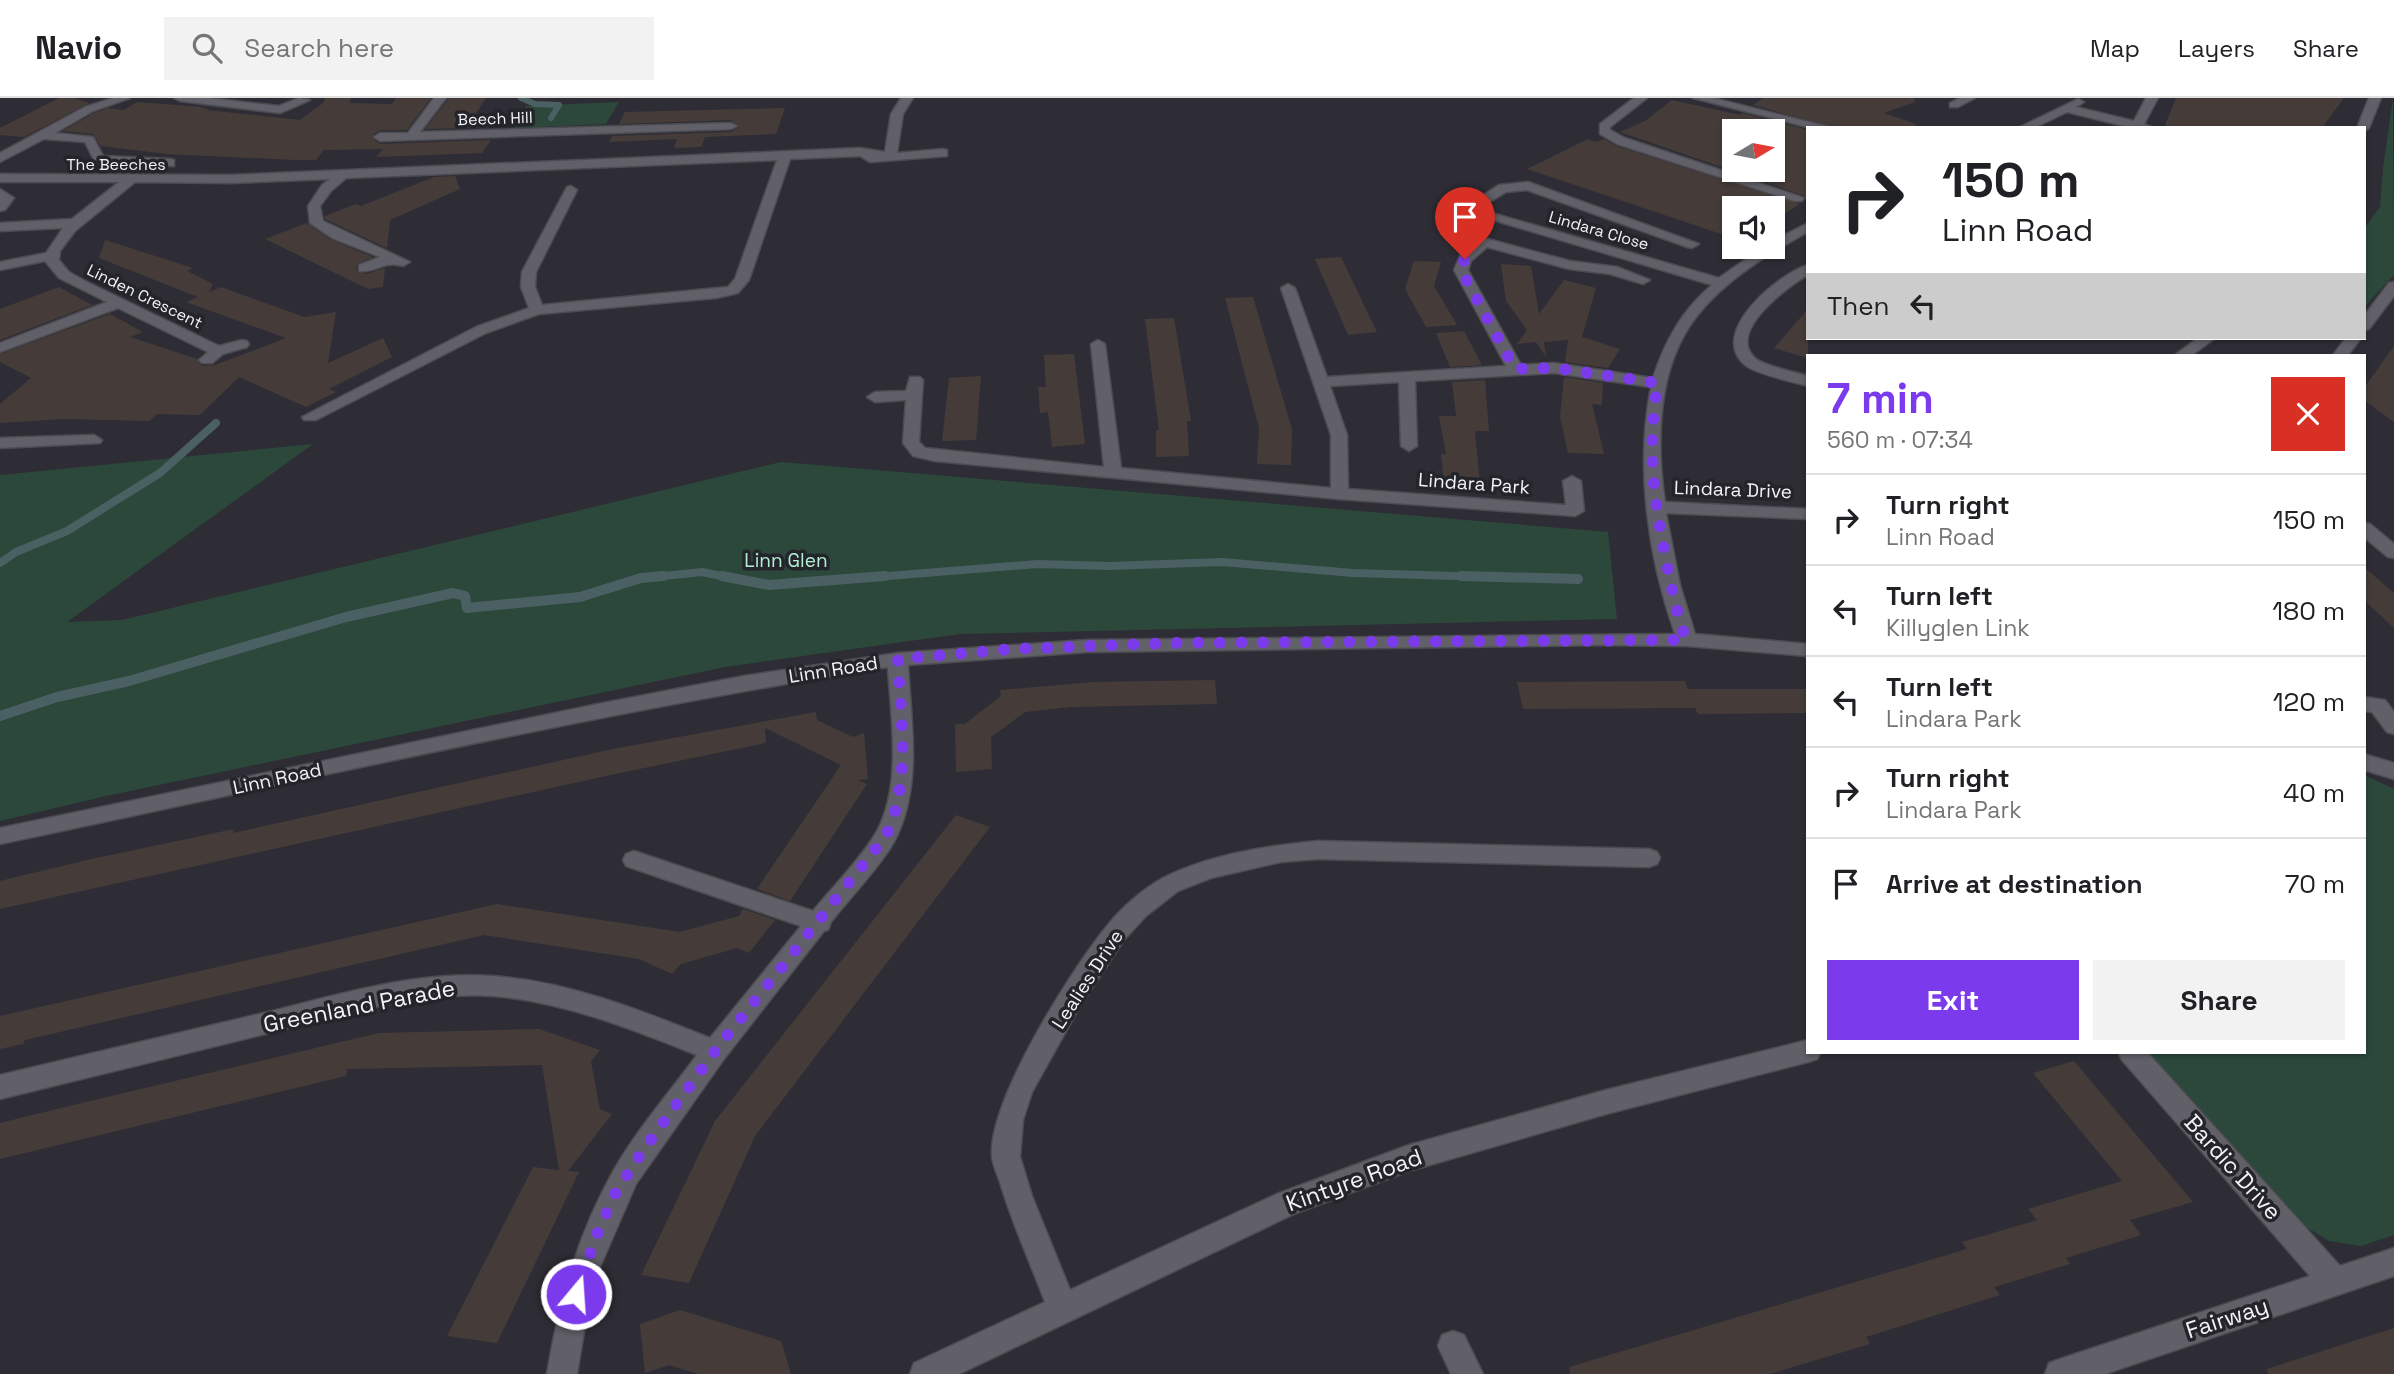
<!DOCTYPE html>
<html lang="en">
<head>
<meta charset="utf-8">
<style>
  body { margin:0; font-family:"Space Grotesk",sans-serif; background:#f2f2f2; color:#202124; height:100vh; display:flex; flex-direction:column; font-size:26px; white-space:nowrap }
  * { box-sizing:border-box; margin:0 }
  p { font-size:23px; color:#757577 }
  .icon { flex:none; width:38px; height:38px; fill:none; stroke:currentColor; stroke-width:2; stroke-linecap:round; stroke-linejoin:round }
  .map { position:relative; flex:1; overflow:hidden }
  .drawer { position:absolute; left:1806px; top:256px; width:560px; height:700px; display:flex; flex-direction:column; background:#fff; border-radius:0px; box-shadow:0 2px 5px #0004 }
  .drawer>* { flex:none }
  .hud { position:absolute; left:1806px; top:28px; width:560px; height:214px; border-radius:0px; box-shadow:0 2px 5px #0004; background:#fff; color:#202124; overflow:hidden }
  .needle { width:46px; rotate:80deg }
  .controls { position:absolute; left:1722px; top:21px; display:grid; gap:14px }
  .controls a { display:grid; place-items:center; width:63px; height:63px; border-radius:0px; background:#fff; box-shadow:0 2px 5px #0004; font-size:35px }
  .pin { position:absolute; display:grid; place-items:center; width:60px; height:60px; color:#fff; margin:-72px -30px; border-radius:50% 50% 50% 0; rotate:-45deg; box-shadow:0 0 7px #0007 }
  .pin .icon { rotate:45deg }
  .me { position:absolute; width:77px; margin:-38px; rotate:18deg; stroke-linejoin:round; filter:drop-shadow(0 0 5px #0008) }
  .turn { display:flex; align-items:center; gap:24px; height:147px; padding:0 21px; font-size:32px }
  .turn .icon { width:91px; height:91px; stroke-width:2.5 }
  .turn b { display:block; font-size:49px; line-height:60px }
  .then { display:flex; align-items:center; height:66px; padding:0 21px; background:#0003; gap:14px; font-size:26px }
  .round { display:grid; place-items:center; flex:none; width:74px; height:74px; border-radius:0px; background:#f2f2f2 }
  .head { display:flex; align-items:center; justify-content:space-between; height:119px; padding:0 21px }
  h1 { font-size:42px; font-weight:700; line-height:52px; color:#7c3aed }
  .primary-button { display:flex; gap:14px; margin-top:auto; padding:14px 21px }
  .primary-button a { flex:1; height:80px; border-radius:0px; background:#7c3aed; color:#fff; font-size:28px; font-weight:700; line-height:80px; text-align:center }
  .primary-button a+a { background:#f2f2f2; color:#202124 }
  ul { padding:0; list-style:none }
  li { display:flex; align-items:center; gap:21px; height:91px; padding:0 21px; border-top:2px solid #e0e0e0 }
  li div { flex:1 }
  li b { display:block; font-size:26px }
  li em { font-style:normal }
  header { display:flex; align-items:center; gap:42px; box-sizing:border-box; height:98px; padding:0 35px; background:#fff; border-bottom:2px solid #e0e0e0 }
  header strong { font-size:33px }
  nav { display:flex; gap:38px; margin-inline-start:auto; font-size:24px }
  .search { width:490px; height:63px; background:#f2f2f2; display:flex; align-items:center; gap:18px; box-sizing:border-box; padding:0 24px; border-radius:0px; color:#757577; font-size:26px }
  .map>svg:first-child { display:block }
  .green { fill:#2b483b }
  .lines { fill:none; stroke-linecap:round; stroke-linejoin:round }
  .stream-far2 { stroke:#4b6063; stroke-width:6 }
  .stream-far1 { stroke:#4b6063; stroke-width:8 }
  .stream { stroke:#4b6063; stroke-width:10 }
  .building { fill:#453c3a; fill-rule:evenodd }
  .minor-casing { stroke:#4b4b51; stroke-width:3 }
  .minor { fill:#616068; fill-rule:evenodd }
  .route { stroke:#7c3aed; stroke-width:12; stroke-dasharray:0 21.6 }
  .labels { text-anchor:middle; stroke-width:7; stroke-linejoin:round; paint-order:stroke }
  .far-street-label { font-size:16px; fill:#f2f2f7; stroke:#24242b }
  .street-label { font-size:19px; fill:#f2f2f7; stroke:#24242b }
  .park-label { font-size:19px; fill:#b1efd2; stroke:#24242b }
  .near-street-label { font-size:23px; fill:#f2f2f7; stroke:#24242b }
</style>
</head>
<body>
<header>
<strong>Navio</strong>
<div class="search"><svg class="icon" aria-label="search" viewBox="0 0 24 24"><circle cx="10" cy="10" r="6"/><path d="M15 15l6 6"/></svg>Search here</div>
<nav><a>Map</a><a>Layers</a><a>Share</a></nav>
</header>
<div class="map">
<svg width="2394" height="1276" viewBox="0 0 2394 1276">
  <rect width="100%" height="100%" fill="#2e2d35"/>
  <g class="green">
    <polygon points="2393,0 2394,177 2364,209 2364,131 2380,109 2383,70"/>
    <polygon points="619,4 606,26 514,30 526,8"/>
    <polygon points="313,346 67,524 122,522 781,364 1608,434 1617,521 960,536 725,569 106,698 0,723 0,377"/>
    <polygon points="2364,677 2394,691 2394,1137 2361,1148 2329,1143 2291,1120 2145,954 2364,954"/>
  </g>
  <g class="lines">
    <polyline class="stream-far2" points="521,0 535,6 559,7 551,20"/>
    <g class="stream-far1">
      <polyline points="0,465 16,454 67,433 160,375 216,325"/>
      <polyline points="645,480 702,474 731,480"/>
      <polyline points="863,480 1037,466 1110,468 1222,464 1353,475 1527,480"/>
    </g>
    <g class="stream">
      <polyline points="722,478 769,487 885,478"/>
      <polyline points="1461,478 1578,481"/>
      <polyline points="0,618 57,599 129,583 346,519 453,495 465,498 467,510 580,499 641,480 663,478"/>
    </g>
  </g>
  <g class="building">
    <polygon points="59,0 73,0 89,5 24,39 0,37 0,30"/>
    <polygon points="325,0 351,0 349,5 392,6 396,0 431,0 407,32 380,32 373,37 373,41 380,46 491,42 482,55 376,59 383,51 324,52 316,62 296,62 167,56 101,48 93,36 63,33 94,15 108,10 124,12 137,4 203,9 201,10 209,11 206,12 300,22 323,5"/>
    <polygon points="449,0 486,0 474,18 508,17 500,29 425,31"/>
    <polygon points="1763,0 1914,0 1915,4 1884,15 1916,26 1915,30 1835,30 1753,7"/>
    <polygon points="2176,0 2344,0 2322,30 2164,30"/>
    <path d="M1672,2L1740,17L1742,15L1808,32V101L1806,102L1805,98L1620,34L1645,23ZM1734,33H1773V72H1734Z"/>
    <polygon points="785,10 776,36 705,39 701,49 674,50 677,41 609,44 612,38 731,34 739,29 731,22 619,26 625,14"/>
    <polygon points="1588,41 1597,44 1604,41 1616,48 1800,106 1773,123 1773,110 1734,110 1734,132 1724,137 1527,71"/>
    <polygon points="455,78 460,91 390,122 387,150 325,121 325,118 356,106 361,108 434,79"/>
    <polygon points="307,125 331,142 373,159 357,166 356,173 366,176 385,170 383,189 368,191 265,141"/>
    <polygon points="105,142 193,170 187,173 213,186 209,194 221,189 304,219 336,214 328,265 383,240 392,259 329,291 336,294 306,309 239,279 200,317 157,316 150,323 64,321 0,325 0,306 31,280 0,264 0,256 110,216 143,234 130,239 197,261 202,268 215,267 286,240 186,204 198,199 99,160"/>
    <polygon points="1341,159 1377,234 1348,237 1315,161"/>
    <polygon points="1414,163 1441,164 1434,188 1457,227 1426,229 1405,191"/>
    <polygon points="1501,166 1531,168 1539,216 1564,182 1596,190 1582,239 1620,251 1608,270 1565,264 1568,242 1544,244 1546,259 1536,244 1517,246 1527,232 1506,203"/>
    <polygon points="59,189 92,207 0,242 0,211"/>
    <polygon points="1253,199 1292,331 1291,367 1257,366 1259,330 1225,200"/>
    <polygon points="1808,211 1808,260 1774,250"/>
    <polygon points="1174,220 1191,323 1187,323 1189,358 1156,359 1156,332 1159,332 1145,221"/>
    <polygon points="1464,233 1482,267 1450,269 1436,235"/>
    <polygon points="2394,248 2394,324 2364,302 2364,290"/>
    <polygon points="1074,256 1085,346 1052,349 1048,314 1040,315 1038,289 1046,289 1044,257"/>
    <polygon points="981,278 976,342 942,343 949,280"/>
    <polygon points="1564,279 1603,285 1602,307 1592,306 1604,356 1568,355 1560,319"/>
    <polygon points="1485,282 1489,333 1475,333 1480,387 1444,385 1441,356 1446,356 1439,318 1456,318 1452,284"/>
    <polygon points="2364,469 2394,495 2394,530 2364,502"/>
    <polygon points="1215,582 1217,606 1071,609 1025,614 991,639 992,671 956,674 955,626 965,626 1001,598 1000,592 1094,584"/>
    <polygon points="1685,583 1690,597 1688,591 1808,591 1808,615 1698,616 1695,610 1523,611 1517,584"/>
    <polygon points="816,614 817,622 853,639 864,635 868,681 857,682 867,686 790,803 757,791 841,667 765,630 766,645 615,676 0,811 0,783 87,762 234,731 233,735 613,651"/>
    <polygon points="956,717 990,729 755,1038 689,1185 641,1177 715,1023"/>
    <polygon points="497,806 680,834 739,818 743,811 775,822 749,855 737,850 681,866 672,876 639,861 484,837 25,942 23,946 0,951 0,918"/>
    <polygon points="539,931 600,952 591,964 600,1011 612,1016 568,1073 579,1074 497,1245 447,1238 533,1069 559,1072 542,967 347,971 346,978 0,1061 0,1025 90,1003 379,935"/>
    <polygon points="2074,963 2193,1104 2130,1122 2141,1137 2066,1160 2070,1166 1994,1189 2000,1197 1866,1239 1870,1246 1770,1276 1570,1276 1569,1269 1967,1151 1962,1144 2037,1122 2028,1111 2122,1083 2033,975"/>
    <polygon points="680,1212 781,1243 791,1276 698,1276 669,1267 645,1275 640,1226"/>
    <polygon points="2394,1230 2394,1276 2268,1276 2267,1271"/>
  </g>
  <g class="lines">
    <defs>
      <g id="minor">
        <polygon points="113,0 130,0 93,13 55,35 93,39 103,58 170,61 174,62 174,68 99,65 95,64 85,44 44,41 0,64 0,55 85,9"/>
        <polygon points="174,0 208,0 279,8 299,0 310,2 280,15 180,3"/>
        <polygon points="434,0 446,0 420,34 731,25 737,28 731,31 380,43 374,39 380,35 408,35"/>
        <path d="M901,0H913L903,16L897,55L943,51L947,52V58L870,64L860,58L790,61L749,182L738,195L716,200L539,216L486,235L316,322H304L302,319L476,229L529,210L521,189L522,174L567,89L571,88L577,92L536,174L535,189L542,207L728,189L735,181L777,62L346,80L331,93L320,108L323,123L410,164L403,168C382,162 377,175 359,173V167L380,159L332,140L310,125L308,108L322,87L330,81L232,85L135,84L75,133L60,153L59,162L69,174L83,182L219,248L242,242L247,243L249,246L247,249L223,256L212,265H202L199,262L208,254L118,210L0,254V245L107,204L59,180L45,163L0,172V164L46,155L63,130L0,133V125L72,121L119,84H0V76L232,77L860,50L885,54L891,16Z"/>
        <polygon points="1634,0 1647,0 1610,29 1610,32 1625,40 1804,100 1802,103 1794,103 1617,46 1600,36 1600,26"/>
        <polygon points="1693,0 1713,0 1833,30 1811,30"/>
        <polygon points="1960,0 1975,0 1958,9 1950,9 1950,5"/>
        <polygon points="2146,0 2158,0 2144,26 2154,30 2132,30 2067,14 2034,30 2018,30 2078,1 2084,4 2076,9 2134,23"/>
        <polygon points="2369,0 2381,0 2369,30 2364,33 2364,30 2357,30"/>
        <path d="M1528,84L1699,146L1692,150L1687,149L1527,92L1506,94L1478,111L1719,180L1763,149H1773V143L1808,125V134C1768,156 1725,182 1697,218C1657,268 1656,344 1665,404L1808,411V421L1666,415L1680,487L1695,536L1808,546V558L1687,548L1603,547L1087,554L908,567C911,623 922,685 897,738C886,762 849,801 831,824L828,832L824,833L724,961L636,1086L600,1169L587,1215L577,1276H547C559,1203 578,1135 615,1070C638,1030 670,994 697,957C631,931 565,904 494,898C417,893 342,917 269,935C179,957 90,979 0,1001V977C89,956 179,935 268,914C341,896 416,873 492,878C568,883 640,912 710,940L801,828L626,768L623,762L626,756L634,753L813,813C831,791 864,757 877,733C902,686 891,621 888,569C590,616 295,684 0,746V730L598,606L744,578L898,555L1087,542L1675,536C1648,459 1635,369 1651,289L1554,275L1415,283L1417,348L1409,353L1401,348L1399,284L1330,288L1347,337L1348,391L1566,407L1563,383L1572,378L1581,383L1584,413L1575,418L1339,401L935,363L913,358L903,345L906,302L875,304L867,299L875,294L906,293L910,279H920L923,282L919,344L925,350L1104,369L1091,246L1098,242L1105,246L1121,370L1331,390V337L1281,190L1288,186L1295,190L1327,279L1506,268L1454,172L1460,158L1484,140L1570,163L1617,169L1650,182L1643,186L1610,176L1569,171L1487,149L1471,163L1468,172L1521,267L1554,265L1653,280C1665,243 1682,212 1712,187L1439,106L1445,102L1466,108L1499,87Z"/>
        <polygon points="0,91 14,100 5,112 0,113"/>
        <path d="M1808,167V177C1788,188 1726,234 1755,260C1764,268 1795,274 1808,278V288C1794,284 1755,276 1745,267C1707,235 1778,176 1808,167Z"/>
        <polygon points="2394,184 2394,198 2369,231 2364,232 2364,218 2389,185"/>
        <polygon points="2198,240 2215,240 2192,257 2175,257"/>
        <polygon points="2346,240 2361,240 2348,257 2333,257"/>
        <polygon points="94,337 102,342 100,345 0,350 0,340"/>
        <polygon points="2364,425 2370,426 2394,446 2394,460 2388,459 2364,439"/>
        <polygon points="2364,599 2385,602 2394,614 2394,636 2387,634 2372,614 2364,613"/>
        <polygon points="2364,656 2394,665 2394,681 2364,672"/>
        <path d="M1318,743L1649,751L1657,754L1660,760L1657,766L1649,769L1318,761L1281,764L1211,780L1178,793L1146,818L1124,842L1079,910L1032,994L1023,1022L1020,1059L1032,1098L1070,1192L1277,1096L1409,1047L1606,992L1808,942V954H1821L1817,961L1808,964L1606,1016L1409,1073L1296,1115L959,1276H910L914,1265L1045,1204C1030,1164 1012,1125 1000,1084C997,1076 993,1067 992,1059C988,1003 1071,872 1107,828C1121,810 1143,791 1163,780C1210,756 1267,748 1318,743Z"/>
        <polygon points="2118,954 2147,954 2340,1168 2394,1150 2394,1178 2105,1276 2045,1276 2049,1265 2060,1261 2310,1178 2122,962"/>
        <polygon points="1453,1233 1464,1237 1483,1276 1451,1276 1438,1248 1442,1237"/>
      </g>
    </defs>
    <use href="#minor" class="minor-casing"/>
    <use href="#minor" class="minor"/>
  </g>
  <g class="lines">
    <path class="route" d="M576,1196L598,1134L615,1096L642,1054L715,953L886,738C912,682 900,621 898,561L1014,551L1172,545L1686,542C1676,514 1671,486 1665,457C1653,395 1647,348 1658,285L1554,270L1515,271L1463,176L1461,169L1465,161"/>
  </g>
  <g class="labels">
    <g class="far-street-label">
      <text transform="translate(495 20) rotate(-2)" y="6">Beech Hill</text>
      <text x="116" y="72">The Beeches</text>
      <text transform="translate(1599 132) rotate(16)" y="6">Lindara Close</text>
      <text transform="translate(145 198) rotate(26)" y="6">Linden Crescent</text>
    </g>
    <g class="street-label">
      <text transform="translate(1474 385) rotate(4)" y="7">Lindara Park</text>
      <text transform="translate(1733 391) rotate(2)" y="7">Lindara Drive</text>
      <text transform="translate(833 571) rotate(-9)" y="7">Linn Road</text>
      <text transform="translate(277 680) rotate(-12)" y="7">Linn Road</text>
      <text transform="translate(1087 881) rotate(-57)" y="7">Lealies Drive</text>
    </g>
    <g class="park-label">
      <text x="786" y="469">Linn Glen</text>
    </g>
    <g class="near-street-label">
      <text transform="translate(359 908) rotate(-11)" y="8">Greenland Parade</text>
      <text transform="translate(2233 1069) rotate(48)" y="8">Bardic Drive</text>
      <text transform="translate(1354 1082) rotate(-20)" y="8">Kintyre Road</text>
      <text transform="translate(2227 1220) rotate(-18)" y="8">Fairway</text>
    </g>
  </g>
</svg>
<div class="controls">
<a><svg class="needle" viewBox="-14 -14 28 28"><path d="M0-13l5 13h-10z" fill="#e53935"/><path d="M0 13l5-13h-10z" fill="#757577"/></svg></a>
<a><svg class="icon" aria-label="sound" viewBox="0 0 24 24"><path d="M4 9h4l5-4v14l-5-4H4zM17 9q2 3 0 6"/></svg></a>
</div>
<div class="pin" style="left:1465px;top:161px;background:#d93025"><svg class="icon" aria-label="arrive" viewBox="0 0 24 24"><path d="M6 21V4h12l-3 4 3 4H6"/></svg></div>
<svg class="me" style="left:576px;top:1196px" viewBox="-20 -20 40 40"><circle r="17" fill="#7c3aed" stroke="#fff" stroke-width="3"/><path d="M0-11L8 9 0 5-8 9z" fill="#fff"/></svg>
<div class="hud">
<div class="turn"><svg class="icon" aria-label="right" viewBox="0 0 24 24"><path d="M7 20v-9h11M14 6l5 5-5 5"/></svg><div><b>150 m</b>Linn Road</div></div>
<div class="then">Then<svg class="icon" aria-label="left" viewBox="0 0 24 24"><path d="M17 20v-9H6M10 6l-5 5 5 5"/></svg></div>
</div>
<section class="drawer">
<div class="head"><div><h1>7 min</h1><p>560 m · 07:34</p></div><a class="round" style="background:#d93025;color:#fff"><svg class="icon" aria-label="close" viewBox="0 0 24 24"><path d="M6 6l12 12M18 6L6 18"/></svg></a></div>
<ul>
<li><svg class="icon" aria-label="right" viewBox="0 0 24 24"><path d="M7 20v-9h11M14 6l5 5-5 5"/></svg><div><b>Turn right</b><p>Linn Road</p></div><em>150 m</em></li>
<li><svg class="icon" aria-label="left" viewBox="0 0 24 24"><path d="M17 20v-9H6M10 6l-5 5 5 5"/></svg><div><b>Turn left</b><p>Killyglen Link</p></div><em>180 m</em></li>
<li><svg class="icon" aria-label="left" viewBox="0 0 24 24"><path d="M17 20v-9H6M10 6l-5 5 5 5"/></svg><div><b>Turn left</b><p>Lindara Park</p></div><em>120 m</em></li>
<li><svg class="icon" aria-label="right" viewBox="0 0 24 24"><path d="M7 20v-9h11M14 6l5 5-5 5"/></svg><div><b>Turn right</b><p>Lindara Park</p></div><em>40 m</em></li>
<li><svg class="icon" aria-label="arrive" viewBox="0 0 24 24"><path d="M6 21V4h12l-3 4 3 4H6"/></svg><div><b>Arrive at destination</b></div><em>70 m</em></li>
</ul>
<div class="primary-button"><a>Exit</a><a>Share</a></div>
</section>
</div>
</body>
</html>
